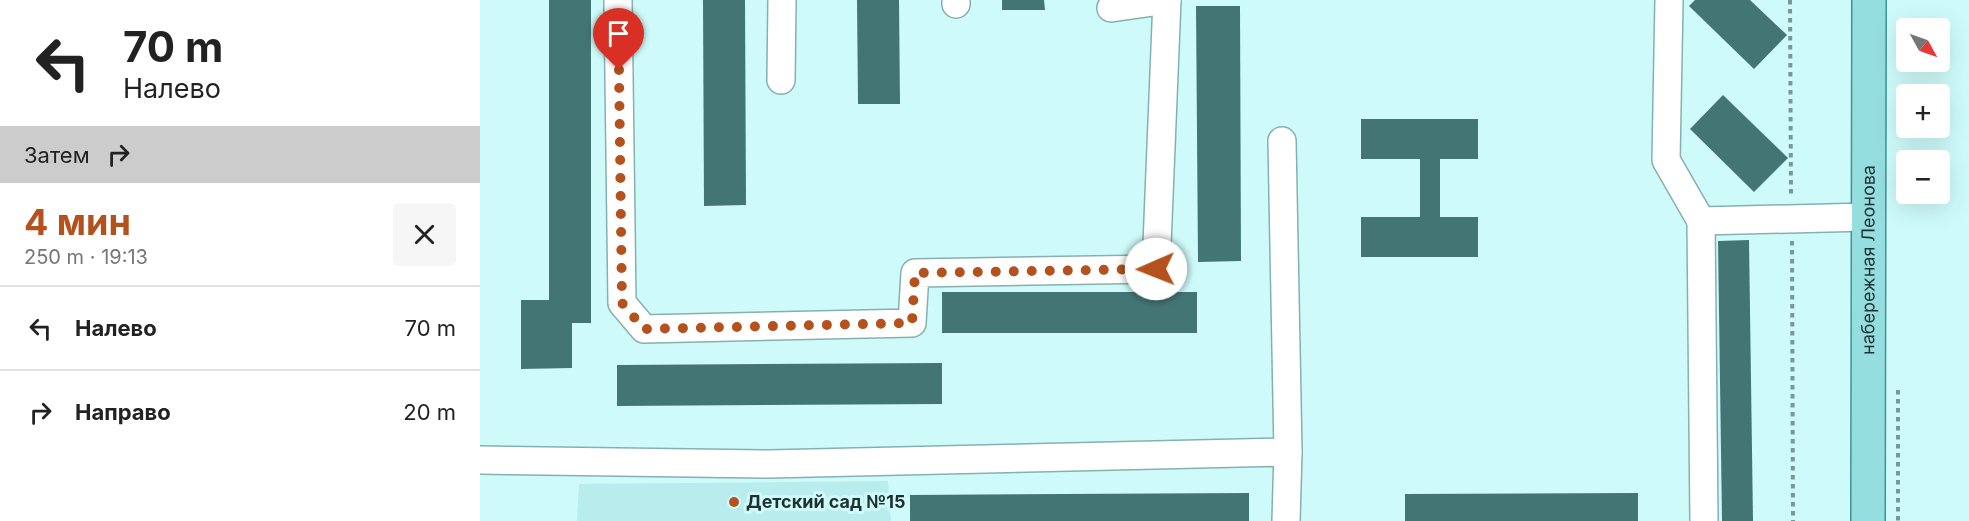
<!DOCTYPE html>
<html lang="ru">
<head>
<meta charset="utf-8">
<style>
  body { margin:0; font-family:Inter,sans-serif; background:#f6f6f6; color:#222; height:100vh; display:flex; flex-direction:column; font-size:22px; white-space:nowrap }
  * { box-sizing:border-box; margin:0 }
  p { font-size:20px; color:#767676 }
  .icon { flex:none; width:33px; height:33px; fill:none; stroke:currentColor; stroke-width:2; stroke-linecap:round; stroke-linejoin:round }
  .map { position:relative; flex:1; overflow:hidden }
  .details { display:flex; flex-direction:column; background:#fff; width:480px }
  .details>* { flex:none }
  .banner { background:#fff; color:#222; overflow:hidden }
  .needle { width:39px; rotate:130deg }
  .tools { position:absolute; left:1416px; top:18px; display:grid; gap:12px }
  .tools a { display:grid; place-items:center; width:54px; height:54px; border-radius:6px; background:#fff; box-shadow:0 6px 24px #0002; font-size:30px }
  .pin { position:absolute; display:grid; place-items:center; width:51px; height:51px; color:#fff; margin:-62px -26px; border-radius:50% 50% 50% 0; rotate:-45deg; box-shadow:0 0 6px #0007 }
  .pin .icon { rotate:45deg }
  .me { position:absolute; width:66px; margin:-33px; rotate:269deg; stroke-linejoin:round; filter:drop-shadow(0 0 4px #0008) }
  .turn { display:flex; align-items:center; gap:21px; height:126px; padding:0 24px; font-size:27px }
  .turn .icon { width:78px; height:78px; stroke-width:2.5 }
  .turn b { display:block; font-size:42px; line-height:51px }
  .then { display:flex; align-items:center; height:57px; padding:0 24px; background:#0003; gap:12px; font-size:22px }
  .round { display:grid; place-items:center; flex:none; width:63px; height:63px; border-radius:6px; background:#f6f6f6 }
  .head { display:flex; align-items:center; justify-content:space-between; height:102px; padding:0 24px }
  h1 { font-size:36px; font-weight:700; line-height:45px; color:#b5511d }
  ul { padding:0; list-style:none }
  li { display:flex; align-items:center; gap:18px; height:84px; padding:0 24px; border-top:2px solid #e0e0e0 }
  li div { flex:1 }
  li b { display:block; font-size:22px }
  li em { font-style:normal }
  main { display:flex; flex:1; min-height:0 }
  .map>svg:first-child { display:block }
  .built { fill:#b9eded }
  .building { fill:#447575 }
  .lines { fill:none; stroke-linecap:round; stroke-linejoin:round }
  .minor-casing { stroke:#86b0b0; stroke-width:30 }
  .major-casing { stroke:#3e9393; stroke-width:36 }
  .path { stroke:#789797; stroke-width:4; stroke-dasharray:4.5 4.5; stroke-linecap:butt }
  .minor { stroke:#fff; stroke-width:27 }
  .major { stroke:#95dedf; stroke-width:33 }
  .route { stroke:#b5511d; stroke-width:10; stroke-dasharray:0 18 }
  .poi-dot { fill:#b5511d; stroke:#cefbfa; stroke-width:2 }
  .labels { text-anchor:middle; stroke-width:6; stroke-linejoin:round; paint-order:stroke }
  .street-label { font-size:18px; fill:#1f3030; stroke:#cefbfa }
  .poi-label { font-size:18px; font-weight:bold; fill:#1f3030; stroke:#cefbfa; text-anchor:start }
</style>
</head>
<body>
<main>
<section class="details">
<div class="banner">
<div class="turn"><svg class="icon" aria-label="left" viewBox="0 0 24 24"><path d="M17 20v-9H6M10 6l-5 5 5 5"/></svg><div><b>70 m</b>Налево</div></div>
<div class="then">Затем<svg class="icon" aria-label="right" viewBox="0 0 24 24"><path d="M7 20v-9h11M14 6l5 5-5 5"/></svg></div>
</div>
<div class="head"><div><h1>4 мин</h1><p>250 m · 19:13</p></div><a class="round"><svg class="icon" aria-label="close" viewBox="0 0 24 24"><path d="M6 6l12 12M18 6L6 18"/></svg></a></div>
<ul>
<li><svg class="icon" aria-label="left" viewBox="0 0 24 24"><path d="M17 20v-9H6M10 6l-5 5 5 5"/></svg><div><b>Налево</b></div><em>70 m</em></li>
<li><svg class="icon" aria-label="right" viewBox="0 0 24 24"><path d="M7 20v-9h11M14 6l5 5-5 5"/></svg><div><b>Направо</b></div><em>20 m</em></li>
</ul>
</section>
<div class="map">
<svg width="1489" height="521" viewBox="0 0 1489 521">
  <rect width="100%" height="100%" fill="#cefbfa"/>
  <polygon class="built" points="408,481 411,521 97,521 99,484"/>
  <g class="building">
    <polygon points="69,0 111,0 111,323 92,323 92,368 41,369 41,300 69,300"/>
    <polygon points="223,0 265,0 266,205 224,206"/>
    <polygon points="377,0 419,0 420,104 378,104"/>
    <polygon points="522,0 564,0 565,10 522,10"/>
    <polygon points="1215,0 1270,0 1307,35 1274,69 1209,6"/>
    <polygon points="716,6 760,6 761,261 718,262"/>
    <polygon points="1243,95 1308,158 1274,192 1210,129"/>
    <polygon points="881,119 998,119 998,159 960,159 960,217 998,217 998,257 881,257 881,217 940,217 940,159 881,159"/>
    <polygon points="1269,240 1273,521 1242,521 1238,241"/>
    <rect x="462" y="292" width="255" height="41"/>
    <polygon points="462,363 462,404 137,406 137,365"/>
    <polygon points="769,493 769,521 430,521 430,495"/>
    <polygon points="1158,493 1158,521 925,521 925,494"/>
  </g>
  <g class="lines">
    <defs>
      <g id="minor">
        <polyline points="138,0 142,303 164,329 432,323 435,273 676,269 687,0"/>
        <polyline points="1189,0 1186,160 1221,221 1388,217"/>
        <polyline points="476,4 476,0"/>
        <polyline points="631,8 687,0"/>
        <polyline points="301,80 302,0"/>
        <polyline points="802,141 808,452"/>
        <polyline points="1221,221 1224,521"/>
        <polyline points="0,460 289,464 808,452 806,521"/>
      </g>
      <g id="major">
        <path id="s1" d="M1388,521L1389,0"/>
      </g>
    </defs>
    <use href="#minor" class="minor-casing"/>
    <use href="#major" class="major-casing"/>
    <g class="path">
      <polyline points="1310,0 1311,197"/>
      <polyline points="1312,241 1313,521"/>
      <polyline points="1418,390 1418,521"/>
    </g>
    <use href="#minor" class="minor"/>
    <use href="#major" class="major"/>
  </g>
  <g class="lines">
    <polyline class="route" points="139,70 142,303 164,329 432,323 435,273 676,269"/>
  </g>
  <circle class="poi-dot" cx="254" cy="502" r="6"/>
  <g class="labels">
    <g class="street-label">
      <text dy="6" stroke="none"><textPath href="#s1" startOffset="261">набережная Леонова</textPath></text>
    </g>
    <g class="poi-label">
      <text x="266" y="508">Детский сад №15</text>
    </g>
  </g>
</svg>
<div class="tools">
<a><svg class="needle" viewBox="-14 -14 28 28"><path d="M0-13l5 13h-10z" fill="#e53935"/><path d="M0 13l5-13h-10z" fill="#767676"/></svg></a>
<a>+</a>
<a>−</a>
</div>
<div class="pin" style="left:139px;top:70px;background:#d93025"><svg class="icon" aria-label="arrive" viewBox="0 0 24 24"><path d="M6 21V4h12l-3 4 3 4H6"/></svg></div>
<svg class="me" style="left:676px;top:269px" viewBox="-20 -20 40 40"><circle r="19" fill="#fff"/><path d="M0-13L10 11 0 6-10 11z" fill="#b5511d"/></svg>
</div>
</main>
</body>
</html>
